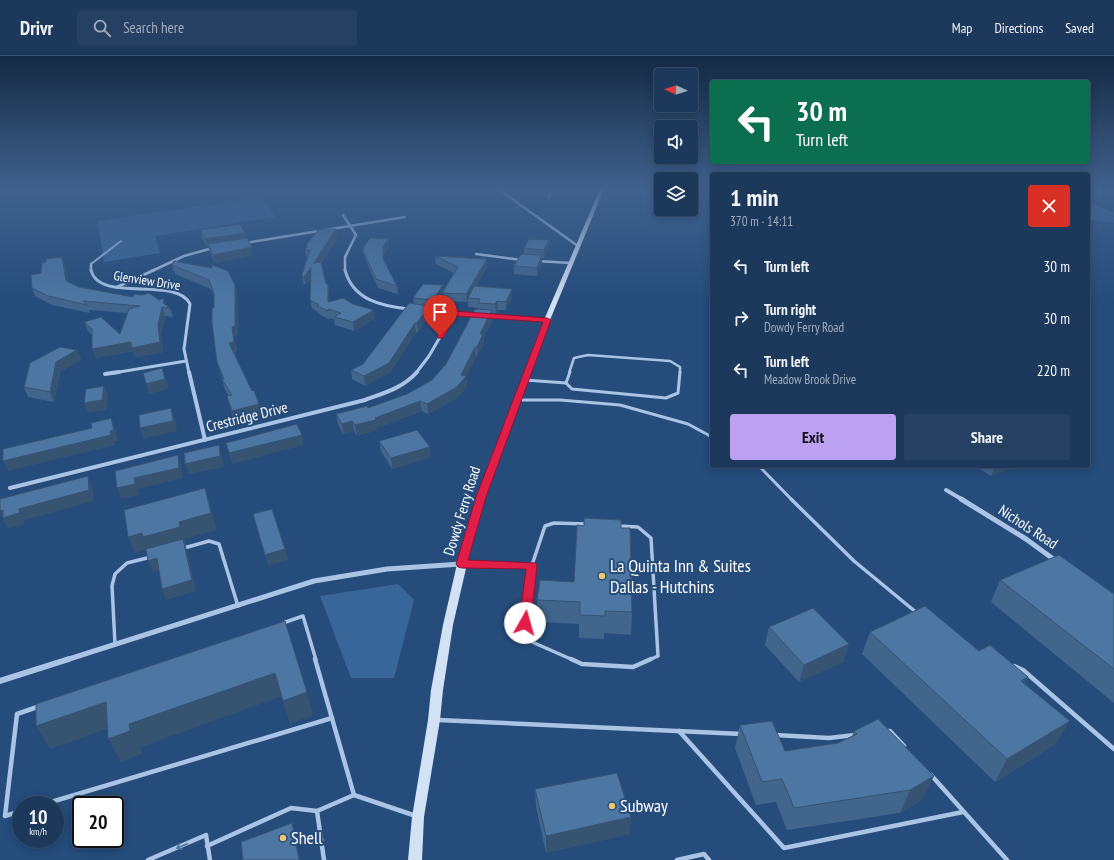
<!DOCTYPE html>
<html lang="en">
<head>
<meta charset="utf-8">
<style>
  body { margin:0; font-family:"PT Sans Narrow",sans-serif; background:#254062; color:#f1f3f6; height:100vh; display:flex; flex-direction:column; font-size:15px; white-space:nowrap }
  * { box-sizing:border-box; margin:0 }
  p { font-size:13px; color:#a0acbb }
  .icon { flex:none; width:22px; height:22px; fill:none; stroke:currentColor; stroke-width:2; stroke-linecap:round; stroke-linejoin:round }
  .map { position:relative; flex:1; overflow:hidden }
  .panel { position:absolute; left:710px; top:116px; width:380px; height:296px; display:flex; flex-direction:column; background:#1c395c; border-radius:4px; box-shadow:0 2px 10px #0003,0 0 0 1px #3a5372 }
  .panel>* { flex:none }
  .guide { position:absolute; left:710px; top:24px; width:380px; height:84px; border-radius:4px; box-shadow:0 2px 10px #0003,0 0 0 1px #3a5372; background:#0b6e4f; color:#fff; overflow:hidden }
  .needle { width:26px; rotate:273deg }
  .controls { position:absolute; left:654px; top:12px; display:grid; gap:8px }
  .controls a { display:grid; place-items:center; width:44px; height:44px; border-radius:4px; background:#1c395c; box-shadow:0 2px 10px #0003,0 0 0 1px #3a5372; font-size:20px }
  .speed { position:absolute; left:12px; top:740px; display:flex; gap:8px; font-size:20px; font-weight:700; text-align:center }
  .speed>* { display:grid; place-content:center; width:52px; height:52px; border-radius:50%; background:#1c395c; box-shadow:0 2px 10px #0003,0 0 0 1px #3a5372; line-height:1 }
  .speed small { font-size:10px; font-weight:400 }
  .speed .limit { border:2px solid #111; border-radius:6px; background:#fff; color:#111 }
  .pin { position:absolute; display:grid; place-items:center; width:34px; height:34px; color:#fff; margin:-41px -17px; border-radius:50% 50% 50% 0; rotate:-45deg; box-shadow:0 0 4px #0007 }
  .pin .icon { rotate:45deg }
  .me { position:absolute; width:44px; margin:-22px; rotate:7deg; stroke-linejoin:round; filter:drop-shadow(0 0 3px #0008) }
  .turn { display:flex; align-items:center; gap:14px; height:84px; padding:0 20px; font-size:18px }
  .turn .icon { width:52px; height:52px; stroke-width:2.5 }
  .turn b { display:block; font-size:28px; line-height:34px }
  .round { display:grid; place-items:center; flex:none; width:42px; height:42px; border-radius:4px; background:#254062 }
  .summary { display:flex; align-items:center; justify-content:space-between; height:68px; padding:0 20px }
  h1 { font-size:24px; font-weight:800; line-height:30px }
  .primary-button { display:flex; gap:8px; margin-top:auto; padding:8px 20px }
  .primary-button a { flex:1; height:46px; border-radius:4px; background:#bca0f2; color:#111; font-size:16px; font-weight:800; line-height:46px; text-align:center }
  .primary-button a+a { background:#254062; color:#f1f3f6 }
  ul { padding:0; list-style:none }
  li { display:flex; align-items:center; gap:12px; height:52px; padding:0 20px }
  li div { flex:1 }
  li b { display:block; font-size:15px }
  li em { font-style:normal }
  header { display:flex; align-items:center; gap:24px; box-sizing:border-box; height:56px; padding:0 20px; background:#1c395c; border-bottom:1px solid #3a5372 }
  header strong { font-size:19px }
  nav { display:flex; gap:22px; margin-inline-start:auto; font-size:14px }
  .search { width:280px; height:36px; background:#254062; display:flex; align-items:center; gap:10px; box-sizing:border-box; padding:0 14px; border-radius:4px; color:#a0acbb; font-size:15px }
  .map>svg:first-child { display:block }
  .green { fill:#396698 }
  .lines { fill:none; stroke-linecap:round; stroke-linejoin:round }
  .lane-far4 { stroke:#a9c4e4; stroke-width:2 }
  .lane-far3 { stroke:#a9c4e4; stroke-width:2.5 }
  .lane-far2 { stroke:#a9c4e4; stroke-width:3 }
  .lane-far1 { stroke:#a9c4e4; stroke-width:3.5 }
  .lane { stroke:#a9c4e4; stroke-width:4.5 }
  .street-far4 { stroke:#a9c4e4; stroke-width:2.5 }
  .street-far3 { stroke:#a9c4e4; stroke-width:3 }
  .street-far2 { stroke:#a9c4e4; stroke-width:4 }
  .street-far1 { stroke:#a9c4e4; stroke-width:5 }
  .street { stroke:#a9c4e4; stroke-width:6 }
  .secondary { fill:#d2e1f4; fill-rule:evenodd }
  .wall { fill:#42658c }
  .shaded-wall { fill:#365372 }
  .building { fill:#4d76a3; stroke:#365372 }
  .oneway { stroke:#5376a0 }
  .route { fill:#e11d48; stroke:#92132f }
  .poi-dot { fill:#edc76d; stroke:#254c7b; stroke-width:1.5 }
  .labels { text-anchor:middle; stroke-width:4; stroke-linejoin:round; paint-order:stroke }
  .far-street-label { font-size:13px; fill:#fff; stroke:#254c7b }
  .street-label { font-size:15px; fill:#fff; stroke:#254c7b }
  .near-poi-label { font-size:18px; fill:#fff; stroke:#254c7b; text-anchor:start }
</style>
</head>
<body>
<header>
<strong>Drivr</strong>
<div class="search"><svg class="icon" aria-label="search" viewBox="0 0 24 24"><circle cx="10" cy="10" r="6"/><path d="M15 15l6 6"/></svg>Search here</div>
<nav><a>Map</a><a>Directions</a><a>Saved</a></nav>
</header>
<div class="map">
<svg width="1114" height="804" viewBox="0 0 1114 804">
  <rect width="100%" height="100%" fill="#254c7b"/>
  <g class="green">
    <polygon points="263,141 275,161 155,180 160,197 104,206 98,165"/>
    <polygon points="1088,146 1114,157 1114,167 1088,163"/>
    <polygon points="398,528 414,544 394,622 351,622 320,540"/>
  </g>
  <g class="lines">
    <g class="lane-far4">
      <polyline points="549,142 551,133"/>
      <polyline points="91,208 121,185"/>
    </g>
    <polyline class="lane-far3" points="569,317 574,302 588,299 670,305 680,311 680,317"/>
    <g class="lane-far2">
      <polyline points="525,324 566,327"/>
      <polyline points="566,327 572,333 666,342 678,337 680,316"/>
      <polyline points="566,327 570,316"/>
      <polyline points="518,344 560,344 620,349 688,368 712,381"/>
      <polyline points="759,410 792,444"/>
    </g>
    <g class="lane-far1">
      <polyline points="791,443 854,505 917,557"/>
      <polyline points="618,470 638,471 651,482 658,600 649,604"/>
      <polyline points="184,492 209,485 219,488 238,550"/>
      <polyline points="463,508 532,509 545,470 554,467 587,468"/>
      <polyline points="532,509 523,582 573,604"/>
      <polyline points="283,567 303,560 316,604"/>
      <polyline points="115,588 112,530 115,518 127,507 151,501"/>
    </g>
    <g class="lane">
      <polyline points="315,603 354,739 416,760"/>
      <polyline points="571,603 582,608 633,611 651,603"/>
      <polyline points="1014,610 1023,614 1114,693"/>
      <polyline points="438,664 742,678"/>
      <polyline points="679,675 784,792 963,756"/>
      <polyline points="887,675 890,675 904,690"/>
      <polyline points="775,679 829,682 855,679"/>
      <polyline points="931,719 1007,804"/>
      <polyline points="41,749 332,662"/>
      <polyline points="21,755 5,760 17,658 40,650"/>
      <polyline points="207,790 291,752 317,755"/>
      <polyline points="148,804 206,779 210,804"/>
      <polyline points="324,804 317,755 354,739"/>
      <polyline points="677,804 704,798 709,804"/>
    </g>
    <g class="street-far4">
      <polyline points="498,133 578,190"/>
      <polyline points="343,159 356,179 345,201 345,215"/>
      <polyline points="245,187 405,161"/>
      <polyline points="476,198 522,204"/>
      <polyline points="537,205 571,207"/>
      <polyline points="91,208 91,215"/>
      <polyline points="152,215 184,200 213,192"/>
    </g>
    <g class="street-far3">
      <path d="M91,214C99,248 176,219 190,248L184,293L189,317"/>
      <path d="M345,214C353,244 381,250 409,253"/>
      <polyline points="117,231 154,214"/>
      <polyline points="424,255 477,259"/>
      <polyline points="488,260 547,264"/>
      <polyline points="113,317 186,305"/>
      <polyline points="416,317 429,300 454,257"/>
    </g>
    <g class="street-far2">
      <polyline points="189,316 205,384"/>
      <polyline points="105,318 119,316"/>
      <path d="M10,432L365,344C384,337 403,332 417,316"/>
      <polyline points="946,434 963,444"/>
    </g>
    <g class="street-far1">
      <polyline points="961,443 1026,483 1056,505"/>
      <polyline points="66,604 314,525 387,513 461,508"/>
    </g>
    <polyline class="street" points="0,625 69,603"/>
    <polygon class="secondary" points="600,133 604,133 550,264 485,441 467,508 453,569 443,634 440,664 424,761 422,804 408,804 412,761 428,664 431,634 443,569 457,508 477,441 544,264"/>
  </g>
  <g class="wall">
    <polygon points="200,174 245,177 246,182 254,199 215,207 210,196 208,191 207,191 202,182"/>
    <polygon points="338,181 321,207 326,228 328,228 329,236 329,246 375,262 354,275 335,269 334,263 330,262 330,264 319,258 319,257 312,252 310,244 311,222 306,229 303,227 302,219 307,201 306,201 305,194 306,191 306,189"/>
    <polygon points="388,183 389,191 384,199 384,204 397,230 398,238 378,232 365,203 363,195"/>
    <polygon points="524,192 549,192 544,202 542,202 542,207 537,220 514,218 514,210 524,198"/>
    <polygon points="435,200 487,203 487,211 476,230 512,233 512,242 506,254 498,254 496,257 493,257 493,263 483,282 484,287 477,300 476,300 466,320 467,330 458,341 428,358 422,355 377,372 377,374 357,380 354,375 343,378 338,368 336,358 368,352 407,338 432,324 446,308 478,253 478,252 468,251 468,244 467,246 443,245 443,239 434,253 429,252 430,258 418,276 416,276 390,316 365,330 352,323 351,314 363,308 414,248 413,242 443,229 443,235 454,217 436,208"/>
    <polygon points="65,209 68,226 79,231 133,241 159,244 164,242 166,249 170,252 173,261 165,260 161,278 163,296 135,301 133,295 96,302 92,279 88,275 84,266 120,278 127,257 89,254 90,257 52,249 35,240 32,232 41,217"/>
    <polygon points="172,209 235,229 237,238 238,279 234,280 237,295 234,296 262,358 234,365 227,340 229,340 225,334 222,324 223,324 217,306 214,239 211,233 175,218"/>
    <polygon points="77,294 81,304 60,316 54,346 28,341 24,331"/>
    <polygon points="379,385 431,401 392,413 381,395"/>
    <polygon points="975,410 1018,410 991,420"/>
    <polygon points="621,472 632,556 631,579 604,577 604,583 579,582 579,568 538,566 537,544 574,526"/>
    <polygon points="1000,524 1114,538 1114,647 991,546"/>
    <polygon points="769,571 844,605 799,626 765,589"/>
    <polygon points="870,576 979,595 1028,621 1025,627 1056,688 995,726 862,598"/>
    <polygon points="740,669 785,695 838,687 852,680 854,675 923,743 900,757 787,774 776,746 756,749 735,692"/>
    <polygon points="535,733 631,761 629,778 546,797 536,751"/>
  </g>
  <g class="shaded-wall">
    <polygon points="336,173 338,181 315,215 314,207"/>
    <polygon points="245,177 247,185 208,188 208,191 207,191 205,183"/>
    <polygon points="388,183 389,191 384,199 384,211 383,191"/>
    <polygon points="549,184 549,192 544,202 544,194"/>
    <polygon points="252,191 254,199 215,207 213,199"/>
    <polygon points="542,199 542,207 537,220 537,212"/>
    <polygon points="62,201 65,209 69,233 66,225"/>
    <polygon points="487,203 487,211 469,242 468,242 468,244 467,246 466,238"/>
    <polygon points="311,211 312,219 306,229 304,221"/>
    <polygon points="328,228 329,236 330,255 328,246"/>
    <polygon points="235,229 237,238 238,279 234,280 237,295 232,296 229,287 232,271"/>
    <polygon points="443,229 443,237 442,237 443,239 434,253 433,244"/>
    <polygon points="512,233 512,242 506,254 506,246"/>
    <polygon points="164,242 167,251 163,247"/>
    <polygon points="497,245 498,254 496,257 495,248"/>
    <polygon points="429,250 430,258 418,276 417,267"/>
    <polygon points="162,251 165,260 161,278 163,296 135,301 133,295 96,302 92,293 158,269"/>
    <polygon points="374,254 375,262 354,275 353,266"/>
    <polygon points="492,254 493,263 483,282 484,287 477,300 477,291 480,278"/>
    <polygon points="415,267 416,276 390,316 365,330 364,320"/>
    <polygon points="475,291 476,300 466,321 466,320 467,330 458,341 428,358 427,348 461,319"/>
    <polygon points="77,294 81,304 60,316 54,346 50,336 56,306"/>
    <polygon points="162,312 169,333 149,338 146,328"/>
    <polygon points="104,330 108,339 106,354 88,357 84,347"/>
    <polygon points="420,345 422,355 377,372 377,374 357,380 355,369"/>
    <polygon points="259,348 262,358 234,365 232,355"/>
    <polygon points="171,352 175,362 177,375 143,383 140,372"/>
    <polygon points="111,362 115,372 118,385 114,386 115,389 8,415 3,405 110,375"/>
    <polygon points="352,365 354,375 343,378 342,368"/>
    <polygon points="302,379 304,389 232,408 229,397"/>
    <polygon points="219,389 222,400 224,411 189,418 185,408"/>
    <polygon points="430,391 431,401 392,413 391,402"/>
    <polygon points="178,399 181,410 183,422 138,433 139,439 121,443 117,432 134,422"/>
    <polygon points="995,410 1018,410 991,420"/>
    <polygon points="88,420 92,431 94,445 25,464 24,468 8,473 0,458 0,455 19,453"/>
    <polygon points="205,432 210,448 217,474 185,483 186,488 185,488 187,494 196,535 166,544 162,533 192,524 148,494 135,497 128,481 179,466"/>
    <polygon points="285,493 288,504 268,510 265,499"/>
    <polygon points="157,502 161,513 153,516 148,505"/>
    <polygon points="849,588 844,605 799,626 804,609"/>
    <polygon points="275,617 282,640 141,691 142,698 121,706 108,683 129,668"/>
    <polygon points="1028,621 1016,643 1021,625"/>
    <polygon points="307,636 313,659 290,668 283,645"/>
    <polygon points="106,646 118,669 50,693 36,670"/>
    <polygon points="1070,665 1056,688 995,726 1007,703"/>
    <polygon points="934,720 923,743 900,757 910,734"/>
    <polygon points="631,761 629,778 546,797 546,780"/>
    <polygon points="292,767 294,773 300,804 299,804"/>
  </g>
  <g class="building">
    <polygon points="240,168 245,177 205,183 200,174"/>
    <polygon points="319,173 336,173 314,207 321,206 326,228 328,228 328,246 343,242 353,248 374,254 353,266 334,261 341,257 328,253 328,255 317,250 319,249 310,244 311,211 304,221 302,219 310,194 305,194 308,190 306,189"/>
    <polygon points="247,182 252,191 213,199 208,188"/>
    <polygon points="370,182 388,183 383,191 383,203 397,230 376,223 363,195 363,192"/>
    <polygon points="529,183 549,184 544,194 524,192"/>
    <polygon points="521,198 542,199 537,212 514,210"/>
    <polygon points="435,200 487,203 466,238 442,237 458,211"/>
    <polygon points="62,201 66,225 79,231 133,241 134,238 142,239 149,237 159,244 164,242 163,247 170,252 162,251 158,269 160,286 132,292 131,286 92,293 92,273 84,266 101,261 120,278 129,253 140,250 83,245 87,249 48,240 32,232 31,219 41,217 42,207 46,206 46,203"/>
    <polygon points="174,205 212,212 212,209 228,215 235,229 235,270 232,271 234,286 229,287 252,335 254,334 259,348 232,355 227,340 232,339 222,324 224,323 217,306 212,268 212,252 214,252 214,237 209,224 172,209"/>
    <polygon points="423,228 443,229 433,244 413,242"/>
    <polygon points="474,230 512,233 506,246 497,245 495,248 478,247 480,243 468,242"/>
    <polygon points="409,247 429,250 417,267 415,267 389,307 364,320 351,314 363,308"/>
    <polygon points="475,253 492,254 480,278 483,278 477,291 475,291 461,319 466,320 457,331 427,348 420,345 375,362 376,364 355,369 352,365 342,368 336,358 367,350 368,352 407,338 432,324 446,308"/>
    <polygon points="60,291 77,294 56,306 50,336 24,331 30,307"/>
    <polygon points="162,312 165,323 146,328 143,317"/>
    <polygon points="104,330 102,344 84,347 86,333"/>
    <polygon points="171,352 173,365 140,372 139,359"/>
    <polygon points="111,362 114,374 110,375 111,379 3,405 3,393 92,372 91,367"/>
    <polygon points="297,368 302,379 229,397 226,387"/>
    <polygon points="417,374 430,391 391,402 379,385"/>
    <polygon points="219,389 220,400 185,408 184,397"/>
    <polygon points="178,399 179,412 134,422 135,428 117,432 115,415"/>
    <polygon points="88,420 89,434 19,453 19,457 3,462 3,454 0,455 0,443"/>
    <polygon points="205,432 211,457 179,466 180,471 143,481 142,477 128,481 124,454"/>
    <polygon points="272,453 285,493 265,499 253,458"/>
    <polygon points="584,462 621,464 621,472 630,472 632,556 605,555 605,560 580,559 580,546 537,544 540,524 574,526 577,469 584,470"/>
    <polygon points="183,483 192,524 162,533 157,502 148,505 146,493"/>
    <polygon points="1059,499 1114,538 1114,613 1000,524"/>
    <polygon points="925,550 979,595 990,589 1028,621 1021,625 1070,665 1007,703 870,576"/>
    <polygon points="813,552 849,588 804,609 769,571"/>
    <polygon points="285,565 307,636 283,645 275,617 129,668 130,675 108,683 106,646 36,670 36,648"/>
    <polygon points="878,663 934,720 910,734 794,752 782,723 762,726 740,669 772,665 785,695 838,687 857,678 854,675"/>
    <polygon points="617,717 631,761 546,780 535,733"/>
    <polygon points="292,767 299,804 243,804 241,786"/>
  </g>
  <defs><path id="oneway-shaft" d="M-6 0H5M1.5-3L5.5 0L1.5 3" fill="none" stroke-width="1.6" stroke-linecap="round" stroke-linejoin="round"/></defs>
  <use class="oneway" href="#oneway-shaft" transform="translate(182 790) rotate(157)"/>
  <linearGradient id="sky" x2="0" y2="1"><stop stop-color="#142a44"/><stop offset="0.54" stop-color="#40618d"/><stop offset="1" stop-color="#40618d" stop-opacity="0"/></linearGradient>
  <rect width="1114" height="246" fill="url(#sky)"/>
  <polygon class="route" points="454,255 547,262 551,264 486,441 468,504 536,507 537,509 531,567 529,570 525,572 521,570 519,567 526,513 462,512 458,511 456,508 476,441 543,266 456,260 443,282 438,282 437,280 450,257"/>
  <g class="poi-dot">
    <circle cx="602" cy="520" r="4"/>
    <circle cx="612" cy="750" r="4"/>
    <circle cx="283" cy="782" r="4"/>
  </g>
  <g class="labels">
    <g class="far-street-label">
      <text transform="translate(147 224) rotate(9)" y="5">Glenview Drive</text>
    </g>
    <g class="street-label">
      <text transform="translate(247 361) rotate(-14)" y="5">Crestridge Drive</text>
      <text transform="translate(462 455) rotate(-73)" y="5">Dowdy Ferry Road</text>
      <text transform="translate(1028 471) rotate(33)" y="5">Nichols Road</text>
    </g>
    <g class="near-poi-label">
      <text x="610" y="516">La Quinta Inn &amp; Suites<tspan x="610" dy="21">Dallas - Hutchins</tspan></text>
      <text x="620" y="756">Subway</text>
      <text x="291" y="788">Shell</text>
    </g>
  </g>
</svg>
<div class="controls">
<a><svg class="needle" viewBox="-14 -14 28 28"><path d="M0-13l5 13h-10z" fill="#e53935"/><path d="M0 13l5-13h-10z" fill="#a0acbb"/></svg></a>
<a><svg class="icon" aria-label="sound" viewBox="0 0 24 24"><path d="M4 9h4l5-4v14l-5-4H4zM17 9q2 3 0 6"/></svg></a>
<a><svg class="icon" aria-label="layers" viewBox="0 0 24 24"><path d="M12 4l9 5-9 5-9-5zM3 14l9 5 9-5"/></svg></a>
</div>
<div class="speed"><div>10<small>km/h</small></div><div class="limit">20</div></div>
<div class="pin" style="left:440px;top:280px;background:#d93025"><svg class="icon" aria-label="arrive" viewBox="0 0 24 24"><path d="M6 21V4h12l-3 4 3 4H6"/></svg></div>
<svg class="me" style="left:525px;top:567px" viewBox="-20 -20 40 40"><circle r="19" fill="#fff"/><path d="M0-13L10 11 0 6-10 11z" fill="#e11d48"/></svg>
<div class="guide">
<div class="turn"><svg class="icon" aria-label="left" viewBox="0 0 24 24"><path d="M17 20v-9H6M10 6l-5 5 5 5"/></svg><div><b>30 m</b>Turn left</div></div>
</div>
<section class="panel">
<div class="summary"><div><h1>1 min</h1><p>370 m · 14:11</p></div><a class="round" style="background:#d93025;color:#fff"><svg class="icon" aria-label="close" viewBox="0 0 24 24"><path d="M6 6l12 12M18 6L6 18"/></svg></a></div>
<ul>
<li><svg class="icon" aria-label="left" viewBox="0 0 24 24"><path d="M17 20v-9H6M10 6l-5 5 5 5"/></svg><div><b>Turn left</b></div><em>30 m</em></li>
<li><svg class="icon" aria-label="right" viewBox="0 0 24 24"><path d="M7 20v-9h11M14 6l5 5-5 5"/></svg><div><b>Turn right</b><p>Dowdy Ferry Road</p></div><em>30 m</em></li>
<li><svg class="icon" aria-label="left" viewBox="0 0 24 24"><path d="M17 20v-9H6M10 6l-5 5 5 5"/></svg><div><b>Turn left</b><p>Meadow Brook Drive</p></div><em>220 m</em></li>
</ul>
<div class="primary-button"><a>Exit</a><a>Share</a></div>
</section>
</div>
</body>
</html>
